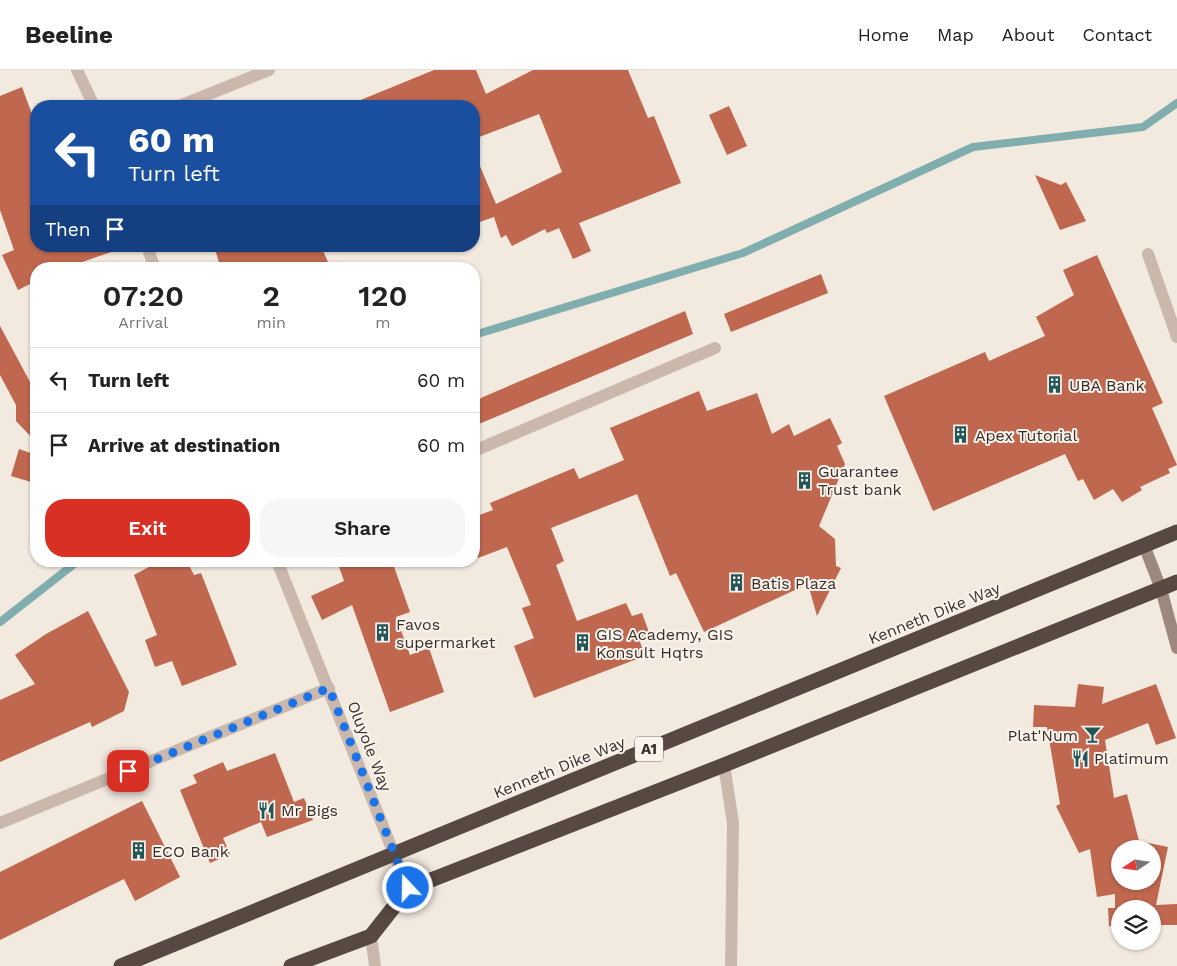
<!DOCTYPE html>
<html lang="en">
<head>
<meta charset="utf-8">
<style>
  body { margin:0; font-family:"Work Sans",sans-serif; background:#f6f6f6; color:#222; height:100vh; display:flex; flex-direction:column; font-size:19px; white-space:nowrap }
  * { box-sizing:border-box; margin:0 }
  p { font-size:16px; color:#767676 }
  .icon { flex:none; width:28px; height:28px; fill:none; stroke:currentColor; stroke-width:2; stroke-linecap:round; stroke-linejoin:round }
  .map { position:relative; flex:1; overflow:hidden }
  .side { position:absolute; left:30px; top:192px; width:450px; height:305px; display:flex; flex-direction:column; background:#fff; border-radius:20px; box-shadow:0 1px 4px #0004 }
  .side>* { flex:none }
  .top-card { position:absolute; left:30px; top:30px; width:450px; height:152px; border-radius:20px; box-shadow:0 1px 4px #0004; background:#1a4fa0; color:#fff; overflow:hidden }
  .needle { width:32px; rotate:257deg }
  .controls { position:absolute; left:1111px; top:770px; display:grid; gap:10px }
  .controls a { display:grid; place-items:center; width:50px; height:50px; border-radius:50%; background:#fff; box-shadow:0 1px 4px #0004; font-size:25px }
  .pin { position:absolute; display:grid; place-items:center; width:42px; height:42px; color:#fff; margin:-21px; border-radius:10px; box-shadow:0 2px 8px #0006 }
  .me { position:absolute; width:55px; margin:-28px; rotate:339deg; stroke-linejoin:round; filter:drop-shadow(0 0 4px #0008) }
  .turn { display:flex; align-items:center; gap:18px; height:105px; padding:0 15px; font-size:22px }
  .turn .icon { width:65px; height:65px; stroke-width:2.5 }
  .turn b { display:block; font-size:35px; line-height:42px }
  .then { display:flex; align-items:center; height:48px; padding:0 15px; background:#0003; gap:10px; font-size:19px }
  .eta { display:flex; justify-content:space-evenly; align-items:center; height:85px; text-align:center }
  .eta b { font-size:30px; font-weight:600; line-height:35px }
  .cta { display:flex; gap:10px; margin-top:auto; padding:10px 15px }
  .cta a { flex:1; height:58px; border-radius:20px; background:#d93025; color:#fff; font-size:20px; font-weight:600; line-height:58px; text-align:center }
  .cta a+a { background:#f6f6f6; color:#222 }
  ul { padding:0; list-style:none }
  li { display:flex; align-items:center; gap:15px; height:65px; padding:0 15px; border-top:1px solid #e0e0e0 }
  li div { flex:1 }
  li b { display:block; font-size:19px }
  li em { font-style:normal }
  header { display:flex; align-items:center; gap:30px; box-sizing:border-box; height:70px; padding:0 25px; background:#fff; border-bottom:1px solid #e0e0e0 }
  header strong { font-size:24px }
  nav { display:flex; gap:28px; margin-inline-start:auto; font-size:18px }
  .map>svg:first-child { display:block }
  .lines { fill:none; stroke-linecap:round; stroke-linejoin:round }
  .stream { stroke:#80adae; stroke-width:8 }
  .building { fill:#c0674f; fill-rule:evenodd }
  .lane { stroke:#cab8ac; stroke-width:12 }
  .street { stroke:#cab8ac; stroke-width:12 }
  .secondary { stroke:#9d887d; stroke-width:12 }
  .highway { stroke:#584842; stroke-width:15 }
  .route { stroke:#1a73e8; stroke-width:9; stroke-dasharray:0 16.2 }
  .labels { text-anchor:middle; stroke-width:4; stroke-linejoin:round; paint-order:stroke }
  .shield { fill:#f9f3ec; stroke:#726964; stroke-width:1 }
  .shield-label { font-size:15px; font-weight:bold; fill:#382e2a }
  .poi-label { font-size:16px; fill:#382e2a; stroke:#f9f3ec; text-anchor:start }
  .street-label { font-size:16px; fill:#382e2a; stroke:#f9f3ec }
</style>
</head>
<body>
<header>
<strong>Beeline</strong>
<nav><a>Home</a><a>Map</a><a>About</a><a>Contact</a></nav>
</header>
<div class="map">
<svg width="1177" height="896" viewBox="0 0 1177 896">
  <rect width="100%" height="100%" fill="#f2e9df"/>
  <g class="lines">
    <g class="stream">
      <polyline points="474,265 743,183 973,77 1143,57 1177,33"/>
      <polyline points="0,552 78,491"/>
    </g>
  </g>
  <g class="building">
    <polygon points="434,0 476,0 486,24 533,0 628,0 648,48 654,46 681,113 579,153 591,181 573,189 559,158 547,163 545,159 512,176 506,165 501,168 494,147 474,154 474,82 496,134 562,102 539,44 474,69 474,36 346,36"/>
    <polygon points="22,17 36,55 36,176 117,176 117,180 62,199 36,199 36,211 18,220 2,185 14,180 0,140 0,26"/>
    <polygon points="729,36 747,76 727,85 709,45"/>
    <polygon points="1035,105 1061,115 1066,112 1086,151 1060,160"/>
    <polygon points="214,176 321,176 331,199 221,199"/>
    <polygon points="1097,185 1163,333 1152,338 1177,395 1168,399 1170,403 1140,417 1142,420 1122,432 1113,419 1094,430 1083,409 1078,411 1065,384 933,441 884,326 985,282 989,291 1045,266 1036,247 1074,225 1063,200"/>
    <polygon points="821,204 828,223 731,262 724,244"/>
    <polygon points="685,241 693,264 474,356 474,332 483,327"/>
    <polygon points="0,256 36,323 36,372 16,351 16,335 0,305"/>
    <polygon points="699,321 707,341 757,323 772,364 789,354 794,366 830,348 842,373 837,376 845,394 819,456 835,469 836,496 841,498 817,546 808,514 704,562 676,503 670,506 637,424 551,458 564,491 556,495 577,551 626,533 632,546 642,543 650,565 639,569 645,586 534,628 514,576 534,568 522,538 531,535 507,477 478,488 474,477 474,447 493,440 490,433 574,398 579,409 624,390 610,358"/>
    <polygon points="19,379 36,385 36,395 31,412 11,406"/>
    <polygon points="160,491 187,491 194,505 201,503 237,595 182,616 172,591 155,597 145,570 157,565 134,505"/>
    <polygon points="337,491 392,491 410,542 396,547 410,585 429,578 444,622 390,642 352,535 322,550 311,526 344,511"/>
    <polygon points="88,541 129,622 124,641 92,657 90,652 0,692 0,630 35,614 15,585 46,564"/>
    <path d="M1078,614L1104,617L1102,634L1156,614L1176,668L1156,675L1148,653L1105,670L1114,728L1127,724L1139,771L1168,777L1156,835L1177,834V855H1152V839H1120V856H1109L1108,838H1115V824L1097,827L1090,779L1079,783L1056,736L1060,734L1047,657H1033L1034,635L1075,637ZM1120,779H1152V811H1120Z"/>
    <polygon points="275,683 294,732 304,728 313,750 267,767 261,752 223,768 230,784 210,793 180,720 197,713 193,705 223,692 227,701"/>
    <polygon points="142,731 180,807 135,831 124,809 0,870 0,802"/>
  </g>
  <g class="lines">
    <g class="lane">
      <polyline points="1148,184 1177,267"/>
      <polyline points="474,381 715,278"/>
    </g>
    <g class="street">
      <polyline points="77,0 94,36"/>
      <polyline points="179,36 269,0"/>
      <polyline points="147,176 155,199"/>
      <polyline points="277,491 408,819"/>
      <polyline points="724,695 733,753 731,896"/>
      <polyline points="0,753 329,618"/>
      <polyline points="371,866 375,896"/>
    </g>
    <polyline class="secondary" points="1144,475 1161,519 1177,578"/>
    <g class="highway">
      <polyline points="121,896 1177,462"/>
      <polyline points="291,896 371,866 408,819 724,695 1177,512"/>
    </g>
  </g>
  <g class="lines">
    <polyline class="route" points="128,701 329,618 408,818"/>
  </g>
  <defs>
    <symbol id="building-bare" viewBox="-9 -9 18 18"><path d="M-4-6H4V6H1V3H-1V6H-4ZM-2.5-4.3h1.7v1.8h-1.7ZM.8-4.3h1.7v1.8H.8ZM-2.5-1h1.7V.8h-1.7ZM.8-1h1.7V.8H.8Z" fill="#225658" stroke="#f9f3ec" stroke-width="2.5" paint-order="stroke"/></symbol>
    <symbol id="bar-bare" viewBox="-9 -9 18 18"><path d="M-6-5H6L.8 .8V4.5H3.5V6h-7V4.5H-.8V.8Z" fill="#225658" stroke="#f9f3ec" stroke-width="2.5" paint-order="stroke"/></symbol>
    <symbol id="restaurant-bare" viewBox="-9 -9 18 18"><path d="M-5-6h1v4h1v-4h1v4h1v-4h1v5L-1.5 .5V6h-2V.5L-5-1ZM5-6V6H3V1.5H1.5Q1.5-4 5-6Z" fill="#225658" stroke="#f9f3ec" stroke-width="2.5" paint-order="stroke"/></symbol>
  </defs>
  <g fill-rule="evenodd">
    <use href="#building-bare" x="1042" y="302" width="25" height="25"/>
    <use href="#building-bare" x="948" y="352" width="25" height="25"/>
    <use href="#building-bare" x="792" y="398" width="25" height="25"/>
    <use href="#building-bare" x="724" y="500" width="25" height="25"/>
    <use href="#building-bare" x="370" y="550" width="25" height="25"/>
    <use href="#building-bare" x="570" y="560" width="25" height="25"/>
    <use href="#bar-bare" x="1080" y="652" width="25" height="25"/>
    <use href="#restaurant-bare" x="1068" y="676" width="25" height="25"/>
    <use href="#restaurant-bare" x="254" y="728" width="25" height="25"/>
    <use href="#building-bare" x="126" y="768" width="25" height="25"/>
  </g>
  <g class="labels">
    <rect class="shield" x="635" y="666.5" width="28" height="25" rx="4"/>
    <g class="shield-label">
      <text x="649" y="684">A1</text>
    </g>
    <g class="poi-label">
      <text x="1069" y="321">UBA Bank</text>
      <text x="975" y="371">Apex Tutorial</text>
      <text x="818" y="407">Guarantee<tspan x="818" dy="18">Trust bank</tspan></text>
      <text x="751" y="519">Batis Plaza</text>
      <text x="396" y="560">Favos<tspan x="396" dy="18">supermarket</tspan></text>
      <text x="596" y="570">GIS Academy, GIS<tspan x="596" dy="18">Konsult Hqtrs</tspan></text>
      <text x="1078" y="671" text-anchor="end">Plat'Num</text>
      <text x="1094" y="694">Platimum</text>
      <text x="281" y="746">Mr Bigs</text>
      <text x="152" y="787">ECO Bank</text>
    </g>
    <g class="street-label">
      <text transform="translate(934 543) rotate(-22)" y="6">Kenneth Dike Way</text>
      <text transform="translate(370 676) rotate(69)" y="6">Oluyole Way</text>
      <text transform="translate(559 697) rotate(-22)" y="6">Kenneth Dike Way</text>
    </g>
  </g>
</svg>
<div class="controls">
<a><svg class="needle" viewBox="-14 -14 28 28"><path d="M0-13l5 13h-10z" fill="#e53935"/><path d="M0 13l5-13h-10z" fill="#767676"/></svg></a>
<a><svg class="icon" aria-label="layers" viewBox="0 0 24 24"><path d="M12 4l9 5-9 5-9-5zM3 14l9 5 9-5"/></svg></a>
</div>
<div class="pin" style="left:128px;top:701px;background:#d93025"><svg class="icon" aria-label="arrive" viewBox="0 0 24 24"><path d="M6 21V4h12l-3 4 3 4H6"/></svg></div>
<svg class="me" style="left:408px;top:818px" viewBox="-20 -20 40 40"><circle r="17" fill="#1a73e8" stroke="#fff" stroke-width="3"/><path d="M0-11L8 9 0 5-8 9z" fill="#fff"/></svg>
<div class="top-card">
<div class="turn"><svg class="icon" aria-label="left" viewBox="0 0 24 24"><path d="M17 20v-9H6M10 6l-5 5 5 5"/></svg><div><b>60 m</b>Turn left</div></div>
<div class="then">Then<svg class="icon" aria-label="arrive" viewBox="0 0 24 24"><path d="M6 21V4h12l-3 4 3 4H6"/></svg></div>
</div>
<section class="side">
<div class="eta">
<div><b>07:20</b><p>Arrival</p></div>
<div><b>2</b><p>min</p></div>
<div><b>120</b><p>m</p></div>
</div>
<ul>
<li><svg class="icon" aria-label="left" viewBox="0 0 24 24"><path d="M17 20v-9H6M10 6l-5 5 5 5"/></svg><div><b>Turn left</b></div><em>60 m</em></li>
<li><svg class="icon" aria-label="arrive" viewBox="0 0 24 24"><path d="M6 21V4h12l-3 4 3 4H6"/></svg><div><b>Arrive at destination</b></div><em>60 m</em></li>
</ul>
<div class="cta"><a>Exit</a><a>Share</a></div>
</section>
</div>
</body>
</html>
